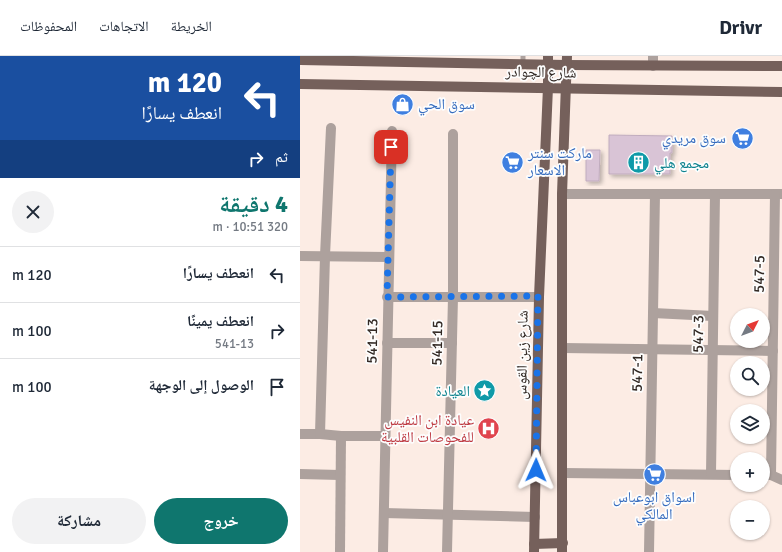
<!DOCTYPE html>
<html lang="ar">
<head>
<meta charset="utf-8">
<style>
  body { margin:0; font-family:Signika,"Noto Naskh Arabic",sans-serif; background:#f2f2f3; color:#1f2937; direction:rtl; height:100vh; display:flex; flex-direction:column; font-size:15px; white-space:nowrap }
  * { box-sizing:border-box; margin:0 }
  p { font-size:13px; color:#747a83 }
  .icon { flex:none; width:22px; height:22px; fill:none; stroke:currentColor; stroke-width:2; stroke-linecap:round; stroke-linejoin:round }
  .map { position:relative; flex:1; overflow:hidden; direction:ltr }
  .side { display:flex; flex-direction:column; background:#fff; width:300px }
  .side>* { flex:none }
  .guide { background:#1a4fa0; color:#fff; overflow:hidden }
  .needle { width:26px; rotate:48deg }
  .controls { position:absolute; left:430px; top:252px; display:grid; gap:8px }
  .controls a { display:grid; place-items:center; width:40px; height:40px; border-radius:50%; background:#fff; box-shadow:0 1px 3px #0004; font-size:20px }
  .pin { position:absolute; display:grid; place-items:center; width:34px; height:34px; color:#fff; margin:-17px; border-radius:8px; box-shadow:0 2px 6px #0006 }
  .me { position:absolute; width:44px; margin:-22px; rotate:1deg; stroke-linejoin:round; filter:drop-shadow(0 0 3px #0008) }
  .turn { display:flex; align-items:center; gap:14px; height:84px; padding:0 12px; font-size:18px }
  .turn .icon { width:52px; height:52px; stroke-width:2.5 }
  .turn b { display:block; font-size:28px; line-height:34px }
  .then { display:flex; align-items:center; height:38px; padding:0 12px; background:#0003; gap:8px; font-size:15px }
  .round { display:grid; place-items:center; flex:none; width:42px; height:42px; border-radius:21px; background:#f2f2f3 }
  .headline { display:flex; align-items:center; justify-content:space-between; height:68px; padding:0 12px }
  h1 { font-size:24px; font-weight:800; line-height:30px; color:#0f766e }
  .button { display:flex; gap:8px; margin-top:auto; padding:8px 12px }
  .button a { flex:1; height:46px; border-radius:24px; background:#0f766e; color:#fff; font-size:16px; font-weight:800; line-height:46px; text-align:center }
  .button a+a { background:#f2f2f3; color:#1f2937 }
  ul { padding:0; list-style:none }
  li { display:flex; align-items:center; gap:12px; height:56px; padding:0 12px; border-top:1px solid #e0e1e3 }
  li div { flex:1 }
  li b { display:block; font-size:15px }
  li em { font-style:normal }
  header { display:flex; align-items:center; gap:24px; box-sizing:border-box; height:56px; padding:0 20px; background:#fff; border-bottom:1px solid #e0e1e3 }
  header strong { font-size:19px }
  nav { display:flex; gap:22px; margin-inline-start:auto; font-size:14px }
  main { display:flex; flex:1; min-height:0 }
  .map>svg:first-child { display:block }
  .building { fill:#d9c4d6; stroke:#c0acbe; filter:url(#shadow) }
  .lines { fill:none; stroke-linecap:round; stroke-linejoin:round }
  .lane { stroke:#ada19d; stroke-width:5 }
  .street { stroke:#ada19d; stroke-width:10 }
  .primary { stroke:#75605b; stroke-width:10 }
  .route { stroke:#1a73e8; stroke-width:7; stroke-dasharray:0 12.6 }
  .labels { text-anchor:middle; stroke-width:3.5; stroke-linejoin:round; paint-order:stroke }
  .street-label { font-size:15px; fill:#322924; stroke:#fdfdfd }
  .shop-label { font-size:15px; fill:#366cbe; stroke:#fdfdfd; text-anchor:start }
  .culture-label { font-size:15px; fill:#0d838f; stroke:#fdfdfd; text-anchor:start }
  .health-label { font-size:15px; fill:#be3a42; stroke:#fdfdfd; text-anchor:end }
</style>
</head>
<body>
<header>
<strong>Drivr</strong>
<nav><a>الخريطة</a><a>الاتجاهات</a><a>المحفوظات</a></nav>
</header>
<main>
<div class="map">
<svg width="482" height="496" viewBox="0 0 482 496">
  <defs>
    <filter id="shadow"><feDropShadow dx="2.5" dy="2.5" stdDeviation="2" flood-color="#0004"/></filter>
  </defs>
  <rect width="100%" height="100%" fill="#fcece4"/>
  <g class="building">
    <polygon points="309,79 372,80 372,97 370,97 370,118 309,118"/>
    <polygon points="286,94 300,94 299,125 286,125"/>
  </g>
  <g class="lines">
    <polyline class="lane" points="223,8 223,0"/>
    <g class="street">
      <polyline points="353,10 353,0"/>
      <polyline points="262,138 482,138"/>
      <polyline points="0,200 88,201"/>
      <polyline points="87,241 239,241"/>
      <polyline points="353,257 413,260"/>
      <polyline points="87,287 152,287"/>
      <polyline points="263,292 473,295"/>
      <polyline points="0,378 20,378 41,380 85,380"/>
      <polyline points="20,378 25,200 31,72"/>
      <polyline points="263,417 437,419"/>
      <polyline points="0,418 40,419"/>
      <polyline points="411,418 415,138"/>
      <polyline points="463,419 471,419 482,424"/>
      <polyline points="471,419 475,138"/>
      <polyline points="84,457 235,461"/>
      <polyline points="40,496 41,380"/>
      <polyline points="83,496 92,75"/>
      <polyline points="147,496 153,241 153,78"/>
      <polyline points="349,496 355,138"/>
    </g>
    <g class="primary">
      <polyline points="0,4 266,9 482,10"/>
      <polyline points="0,28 482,36"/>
      <polyline points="234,488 263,487"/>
      <polyline points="234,496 239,241 248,31 248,0"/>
      <polyline points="262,496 262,138 267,0"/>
    </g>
  </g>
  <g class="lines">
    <polyline class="route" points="91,91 87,241 238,240 236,414"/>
  </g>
  <defs>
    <symbol id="shop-disc" viewBox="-11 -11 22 22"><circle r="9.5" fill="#3f7fe0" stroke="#fdfdfd"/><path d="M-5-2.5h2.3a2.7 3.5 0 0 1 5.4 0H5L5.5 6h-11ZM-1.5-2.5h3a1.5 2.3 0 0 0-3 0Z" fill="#fff"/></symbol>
    <symbol id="supermarket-disc" viewBox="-11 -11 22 22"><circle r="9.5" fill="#3f7fe0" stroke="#fdfdfd"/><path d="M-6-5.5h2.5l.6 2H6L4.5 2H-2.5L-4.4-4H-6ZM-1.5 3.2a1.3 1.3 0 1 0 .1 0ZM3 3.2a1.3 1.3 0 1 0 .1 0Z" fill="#fff"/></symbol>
    <symbol id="building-disc" viewBox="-11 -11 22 22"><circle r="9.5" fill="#0f9aa8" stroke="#fdfdfd"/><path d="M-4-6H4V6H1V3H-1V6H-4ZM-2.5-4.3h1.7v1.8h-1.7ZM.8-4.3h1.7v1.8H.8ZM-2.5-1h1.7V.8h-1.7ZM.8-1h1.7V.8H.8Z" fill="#fff"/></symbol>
    <symbol id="sight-disc" viewBox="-11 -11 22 22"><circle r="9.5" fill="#0f9aa8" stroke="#fdfdfd"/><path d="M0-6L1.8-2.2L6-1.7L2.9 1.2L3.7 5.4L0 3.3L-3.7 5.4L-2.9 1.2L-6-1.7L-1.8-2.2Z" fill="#fff"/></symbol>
    <symbol id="hospital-disc" viewBox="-11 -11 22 22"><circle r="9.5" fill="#e0444e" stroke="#fdfdfd"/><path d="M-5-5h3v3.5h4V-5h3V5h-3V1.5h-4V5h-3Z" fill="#fff"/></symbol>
  </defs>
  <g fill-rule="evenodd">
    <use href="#shop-disc" x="90" y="36" width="25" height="25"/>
    <use href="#supermarket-disc" x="430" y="70" width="25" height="25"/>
    <use href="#supermarket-disc" x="200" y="94" width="25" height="25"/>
    <use href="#building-disc" x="326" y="94" width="25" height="25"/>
    <use href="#sight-disc" x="172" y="322" width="25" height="25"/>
    <use href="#hospital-disc" x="176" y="360" width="25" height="25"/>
    <use href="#supermarket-disc" x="342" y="406" width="25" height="25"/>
  </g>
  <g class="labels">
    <g class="street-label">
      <text transform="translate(241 16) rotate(1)" y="5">شارع الچوادر</text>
      <text transform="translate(459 218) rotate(-89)" y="5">547-5</text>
      <text transform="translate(398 278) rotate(-89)" y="5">547-3</text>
      <text transform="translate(72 285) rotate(-89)" y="5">541-13</text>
      <text transform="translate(137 287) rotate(-89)" y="5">541-15</text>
      <text transform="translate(222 299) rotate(-89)" y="5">شارع زين القوس</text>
      <text transform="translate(337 317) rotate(-89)" y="5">547-1</text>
    </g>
    <g class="shop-label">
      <text x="118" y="53">سوق الحي</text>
      <text x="426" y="87" text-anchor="end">سوق مريدي</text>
      <text x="228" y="102">ماركت سنتر<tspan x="228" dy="17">الاسعار</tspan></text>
      <text x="354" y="446" text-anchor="middle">اسواق ابوعباس<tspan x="354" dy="17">المالكي</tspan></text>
    </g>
    <g class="culture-label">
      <text x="354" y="112">مجمع هلي</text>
      <text x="170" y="340" text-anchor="end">العيادة</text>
    </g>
    <g class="health-label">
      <text x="174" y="369">عيادة ابن النفيس<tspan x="174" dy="17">للفحوصات القلبية</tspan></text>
    </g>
  </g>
</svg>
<div class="controls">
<a><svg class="needle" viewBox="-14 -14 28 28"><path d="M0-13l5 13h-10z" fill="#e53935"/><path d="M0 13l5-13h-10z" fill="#747a83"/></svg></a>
<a><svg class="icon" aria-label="search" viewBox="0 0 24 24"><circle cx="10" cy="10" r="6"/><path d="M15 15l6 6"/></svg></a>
<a><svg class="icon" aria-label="layers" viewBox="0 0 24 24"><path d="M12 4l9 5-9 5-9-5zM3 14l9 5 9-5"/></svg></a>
<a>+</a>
<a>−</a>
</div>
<div class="pin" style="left:91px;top:91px;background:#d93025"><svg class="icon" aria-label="arrive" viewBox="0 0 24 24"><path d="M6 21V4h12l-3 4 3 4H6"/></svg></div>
<svg class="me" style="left:236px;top:414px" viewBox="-20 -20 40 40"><path d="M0-17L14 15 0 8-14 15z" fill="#1a73e8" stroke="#fff" stroke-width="4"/></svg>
</div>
<section class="side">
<div class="guide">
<div class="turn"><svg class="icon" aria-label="left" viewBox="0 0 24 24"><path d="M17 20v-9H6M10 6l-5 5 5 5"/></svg><div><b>120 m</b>انعطف يسارًا</div></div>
<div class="then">ثم<svg class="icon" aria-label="right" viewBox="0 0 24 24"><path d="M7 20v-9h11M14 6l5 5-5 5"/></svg></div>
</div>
<div class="headline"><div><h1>4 دقيقة</h1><p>320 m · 10:51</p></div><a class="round"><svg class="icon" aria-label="close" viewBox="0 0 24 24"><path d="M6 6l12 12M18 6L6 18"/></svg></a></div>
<ul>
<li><svg class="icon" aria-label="left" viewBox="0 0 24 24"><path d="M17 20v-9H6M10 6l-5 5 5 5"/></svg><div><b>انعطف يسارًا</b></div><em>120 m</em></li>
<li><svg class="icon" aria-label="right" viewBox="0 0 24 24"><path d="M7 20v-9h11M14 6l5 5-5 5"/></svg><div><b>انعطف يمينًا</b><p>541-13</p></div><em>100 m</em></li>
<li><svg class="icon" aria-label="arrive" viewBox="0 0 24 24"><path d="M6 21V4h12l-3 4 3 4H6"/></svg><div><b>الوصول إلى الوجهة</b></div><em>100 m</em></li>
</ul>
<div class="button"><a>خروج</a><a>مشاركة</a></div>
</section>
</main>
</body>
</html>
